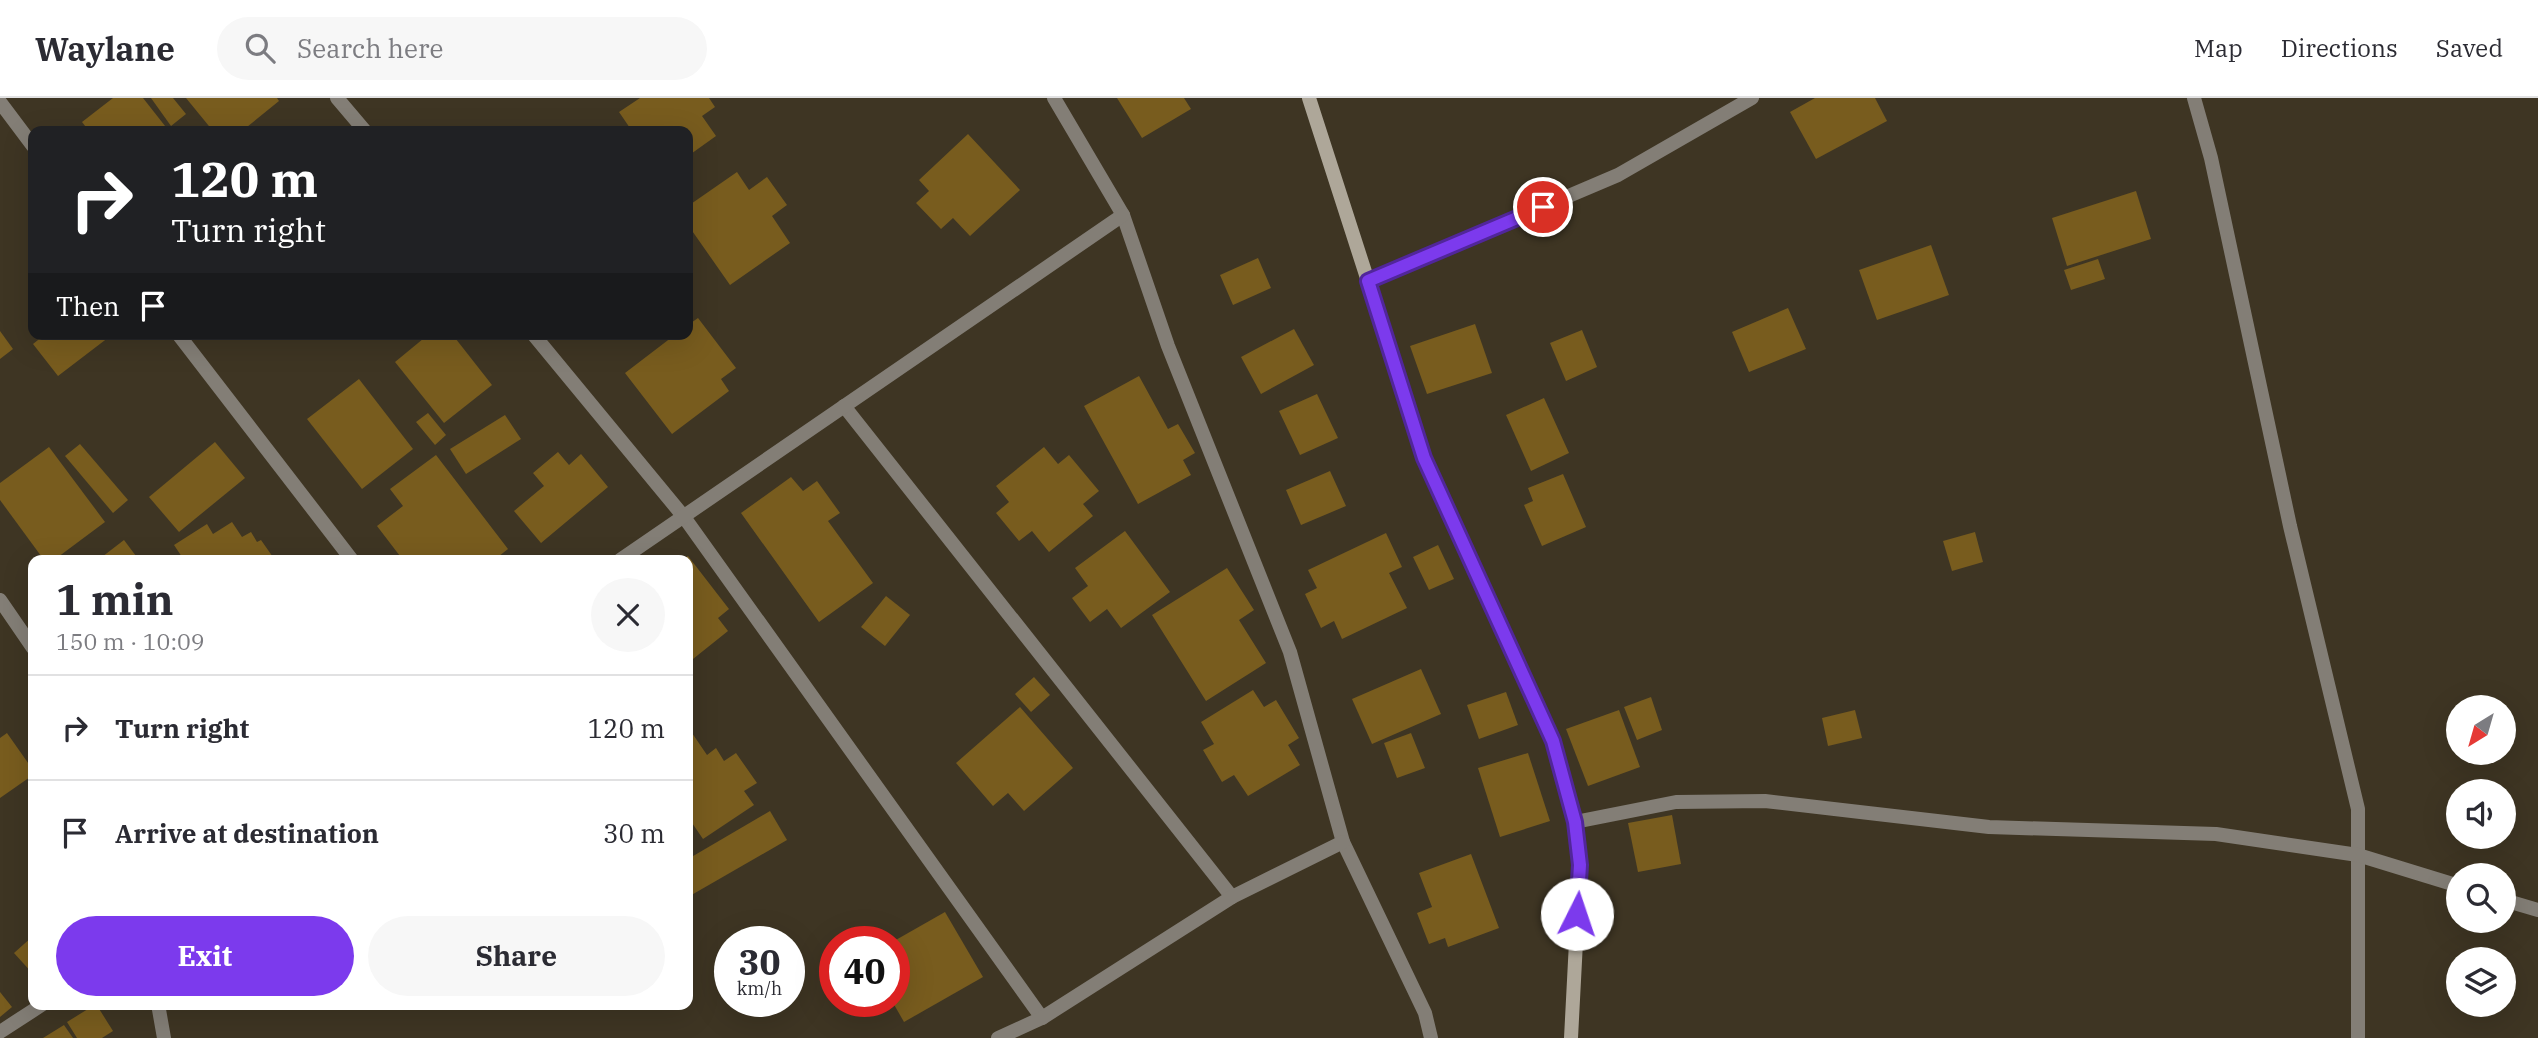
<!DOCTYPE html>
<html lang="en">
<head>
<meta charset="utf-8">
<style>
  body { margin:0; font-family:"IBM Plex Serif",serif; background:#f7f7f7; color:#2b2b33; height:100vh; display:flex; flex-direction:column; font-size:26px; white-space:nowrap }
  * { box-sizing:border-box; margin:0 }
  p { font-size:23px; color:#7c7c81 }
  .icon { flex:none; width:38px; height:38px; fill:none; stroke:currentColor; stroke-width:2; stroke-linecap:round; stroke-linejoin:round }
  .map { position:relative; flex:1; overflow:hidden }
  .sheet { position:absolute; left:28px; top:457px; width:665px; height:455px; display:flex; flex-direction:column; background:#fff; border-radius:14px; box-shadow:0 7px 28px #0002 }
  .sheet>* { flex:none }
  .hud { position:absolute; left:28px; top:28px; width:665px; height:214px; border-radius:14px; box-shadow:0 7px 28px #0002; background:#202124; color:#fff; overflow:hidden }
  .needle { width:46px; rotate:217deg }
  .tools { position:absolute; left:2446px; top:597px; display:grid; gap:14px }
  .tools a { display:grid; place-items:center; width:70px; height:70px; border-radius:50%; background:#fff; box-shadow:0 7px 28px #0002; font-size:35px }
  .speed { position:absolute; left:714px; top:828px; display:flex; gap:14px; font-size:35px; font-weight:700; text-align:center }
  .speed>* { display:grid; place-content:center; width:91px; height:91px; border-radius:50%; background:#fff; box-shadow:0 7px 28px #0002; line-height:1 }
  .speed small { font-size:18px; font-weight:400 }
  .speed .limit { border:10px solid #d22; background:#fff; color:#111 }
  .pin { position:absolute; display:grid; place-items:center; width:60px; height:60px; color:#fff; margin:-30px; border:4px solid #fff; border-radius:50%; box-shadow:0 2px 7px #0007 }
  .me { position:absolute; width:77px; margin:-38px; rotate:4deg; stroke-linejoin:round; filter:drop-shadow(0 0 5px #0008) }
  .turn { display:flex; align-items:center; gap:24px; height:147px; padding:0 28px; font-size:32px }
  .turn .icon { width:91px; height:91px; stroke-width:2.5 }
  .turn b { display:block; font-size:49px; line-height:60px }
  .then { display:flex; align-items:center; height:66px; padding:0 28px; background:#0003; gap:14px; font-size:26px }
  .round { display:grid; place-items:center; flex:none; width:74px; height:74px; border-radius:37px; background:#f7f7f7 }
  .headline { display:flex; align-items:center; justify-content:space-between; height:119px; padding:0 28px }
  h1 { font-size:42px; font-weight:700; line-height:52px }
  .button { display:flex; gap:14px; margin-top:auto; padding:14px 28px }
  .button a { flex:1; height:80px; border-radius:42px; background:#7c3aed; color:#fff; font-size:28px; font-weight:700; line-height:80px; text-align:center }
  .button a+a { background:#f7f7f7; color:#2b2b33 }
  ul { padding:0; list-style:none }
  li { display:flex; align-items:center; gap:21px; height:105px; padding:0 28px; border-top:2px solid #e1e1e2 }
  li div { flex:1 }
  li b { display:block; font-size:26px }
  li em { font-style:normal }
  header { display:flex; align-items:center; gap:42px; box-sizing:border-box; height:98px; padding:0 35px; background:#fff; border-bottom:2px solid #e1e1e2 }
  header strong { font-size:33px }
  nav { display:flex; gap:38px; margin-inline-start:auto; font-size:24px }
  .search { width:490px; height:63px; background:#f7f7f7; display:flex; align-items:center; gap:18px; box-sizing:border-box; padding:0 24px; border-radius:38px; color:#7c7c81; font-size:26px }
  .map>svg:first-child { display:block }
  .building { fill:#785c1e }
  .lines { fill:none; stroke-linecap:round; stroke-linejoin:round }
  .street { stroke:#837e76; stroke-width:14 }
  .secondary { stroke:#aea799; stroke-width:14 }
  .route-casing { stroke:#51269a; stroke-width:18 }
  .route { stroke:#7c3aed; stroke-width:12 }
</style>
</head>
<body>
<header>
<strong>Waylane</strong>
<div class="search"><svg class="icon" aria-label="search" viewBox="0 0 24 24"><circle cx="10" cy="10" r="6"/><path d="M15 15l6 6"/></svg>Search here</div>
<nav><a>Map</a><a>Directions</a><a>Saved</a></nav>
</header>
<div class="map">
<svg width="2538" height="940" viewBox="0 0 2538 940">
  <rect width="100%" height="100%" fill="#3e3523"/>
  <g class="building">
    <polygon points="113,0 143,0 169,33 89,33 82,24"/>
    <polygon points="151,0 173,0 186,16 171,28"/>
    <polygon points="186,0 277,0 279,3 242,33 213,33"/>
    <polygon points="640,0 709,0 715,9 702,18 716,38 688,58 688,33 632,33 619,14"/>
    <polygon points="1117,0 1184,0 1191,11 1142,40"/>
    <polygon points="1815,0 1875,0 1887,23 1816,61 1790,14"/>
    <polygon points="968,36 1020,92 970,138 953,120 941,131 916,105 929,93 919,82"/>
    <polygon points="737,74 749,92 767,79 787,107 772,118 790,145 730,187 688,127 688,108"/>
    <polygon points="2136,93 2151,141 2067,168 2052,120"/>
    <polygon points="1931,147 1949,197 1877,222 1859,172"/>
    <polygon points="1258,160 1271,190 1233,207 1220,177"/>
    <polygon points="2098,161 2105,181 2071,192 2064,172"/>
    <polygon points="1788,210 1806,251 1749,274 1732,234"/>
    <polygon points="698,220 736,270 721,281 729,293 672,336 625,275 676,236 688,236 688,227"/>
    <polygon points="1475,226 1492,275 1427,296 1410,248"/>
    <polygon points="1294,231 1314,267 1261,296 1241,259"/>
    <polygon points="1582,232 1597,269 1566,283 1550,245"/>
    <polygon points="0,233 13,251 0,261"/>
    <polygon points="41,236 113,236 58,278 33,246 43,238"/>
    <polygon points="429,236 452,236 492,287 444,325 395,264"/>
    <polygon points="1139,278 1168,331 1178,326 1195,355 1183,362 1191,377 1138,406 1084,308"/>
    <polygon points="359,281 413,351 362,391 307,321"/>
    <polygon points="1317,296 1338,340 1300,357 1279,313"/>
    <polygon points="1544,300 1569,355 1531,373 1506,317"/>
    <polygon points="428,315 446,337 435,347 416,324"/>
    <polygon points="505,317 521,341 466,376 450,351"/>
    <polygon points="215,344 245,380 179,434 149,399"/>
    <polygon points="80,346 128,402 113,415 65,358"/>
    <polygon points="49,349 105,424 54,462 44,462 0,402 0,385"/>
    <polygon points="1044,349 1058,366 1069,357 1099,393 1083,406 1093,418 1049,454 1032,433 1019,443 996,415 1009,404 996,388"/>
    <polygon points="558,354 569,367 581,356 608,389 541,445 514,413 544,388 533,375"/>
    <polygon points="436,357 508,451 494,462 403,462 377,428 403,408 390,391"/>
    <polygon points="1330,373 1346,408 1301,427 1286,392"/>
    <polygon points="1563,376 1586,429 1542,448 1524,407 1533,403 1528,390"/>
    <polygon points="791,379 803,393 817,383 840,415 828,423 873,485 819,524 741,415"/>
    <polygon points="232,424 242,439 251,434 257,444 261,442 275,462 184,462 174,447 207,426 213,436"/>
    <polygon points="1125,433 1170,494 1121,530 1107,511 1090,524 1072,500 1088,488 1075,470"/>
    <polygon points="1975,434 1983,464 1952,473 1943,443"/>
    <polygon points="1386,435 1402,469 1389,475 1407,510 1342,541 1334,523 1321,530 1305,496 1317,490 1308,472"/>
    <polygon points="124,442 139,462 98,462"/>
    <polygon points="1438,447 1454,481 1429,492 1413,459"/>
    <polygon points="688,458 729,511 718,520 728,533 688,565 688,462 683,462"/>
    <polygon points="1227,470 1254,512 1239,522 1266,565 1206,603 1152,517"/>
    <polygon points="886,498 910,517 885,548 861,529"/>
    <polygon points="1421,571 1441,616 1372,646 1352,601"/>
    <polygon points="1034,579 1050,597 1031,614 1015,596"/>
    <polygon points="1253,592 1264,609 1276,602 1299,640 1288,647 1300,667 1248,698 1234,677 1222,684 1203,652 1214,646 1201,624"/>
    <polygon points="1506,594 1518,627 1479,641 1467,607"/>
    <polygon points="1651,599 1662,632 1637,642 1624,609"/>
    <polygon points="1020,609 1073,670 1024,713 1008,695 993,708 956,665"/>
    <polygon points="1619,612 1640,669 1588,688 1566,631"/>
    <polygon points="1855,612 1862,640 1828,648 1822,620"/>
    <polygon points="7,635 33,672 33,677 0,700 0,640"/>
    <polygon points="692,635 707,657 716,650 724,663 736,655 757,685 744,693 754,707 703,741 688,719 688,638"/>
    <polygon points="1411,635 1425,670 1397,680 1384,645"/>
    <polygon points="1528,655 1550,723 1500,739 1478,670"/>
    <polygon points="770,713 787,742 688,799 688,761"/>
    <polygon points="1672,717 1681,766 1638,774 1628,725"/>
    <polygon points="1471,756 1499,830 1448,849 1445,840 1429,846 1417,815 1432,809 1419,775"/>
    <polygon points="945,814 983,879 904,924 892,903 894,843"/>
    <polygon points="33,838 33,876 14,855"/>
    <polygon points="0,894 12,909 0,919"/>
    <polygon points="96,906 113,933 102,940 77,940 67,924"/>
    <polygon points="64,927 73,940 43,940"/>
  </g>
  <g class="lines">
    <g class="street">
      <polyline points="337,0 365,33"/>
      <polyline points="1054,0 1123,117 1168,248 1290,554 1343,744 1425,915 1431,940"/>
      <polyline points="2194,0 2211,60 2290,428 2358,711 2358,940"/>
      <polyline points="0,4 33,48"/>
      <polyline points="1369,183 1618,77 1752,0"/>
      <polyline points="178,236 352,462"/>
      <polyline points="533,236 684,419 1042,920"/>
      <polyline points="844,308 1232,799"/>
      <polyline points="620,462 1123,117"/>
      <polyline points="0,502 33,550"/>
      <polyline points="1575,724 1676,704 1765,703 1989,729 2216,736 2358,757 2459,788"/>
      <polyline points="2504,802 2538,812"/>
      <polyline points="158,906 164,940"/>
      <polyline points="0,934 43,906"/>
      <polyline points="998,940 1042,920 1232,799 1343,744"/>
    </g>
    <polyline class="secondary" points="1309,0 1425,360 1553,643 1575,724 1580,767 1571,940"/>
  </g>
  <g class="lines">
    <defs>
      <polyline id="route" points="1543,109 1368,183 1424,360 1553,643 1575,724 1580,767 1577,816"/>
    </defs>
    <use href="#route" class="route-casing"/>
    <use href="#route" class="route"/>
  </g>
</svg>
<div class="tools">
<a><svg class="needle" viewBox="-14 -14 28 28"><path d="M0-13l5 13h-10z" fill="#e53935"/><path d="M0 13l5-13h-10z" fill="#7c7c81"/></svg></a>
<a><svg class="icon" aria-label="sound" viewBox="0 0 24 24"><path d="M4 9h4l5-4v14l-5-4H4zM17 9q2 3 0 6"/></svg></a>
<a><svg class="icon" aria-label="search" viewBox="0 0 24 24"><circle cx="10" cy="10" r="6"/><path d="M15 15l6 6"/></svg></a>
<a><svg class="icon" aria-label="layers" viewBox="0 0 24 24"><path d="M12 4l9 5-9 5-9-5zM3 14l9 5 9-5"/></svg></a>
</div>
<div class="speed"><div>30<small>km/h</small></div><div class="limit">40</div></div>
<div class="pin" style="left:1543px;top:109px;background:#d93025"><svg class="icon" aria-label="arrive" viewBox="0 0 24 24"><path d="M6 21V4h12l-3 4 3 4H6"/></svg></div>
<svg class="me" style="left:1577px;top:816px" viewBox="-20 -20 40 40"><circle r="19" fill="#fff"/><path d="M0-13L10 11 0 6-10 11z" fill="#7c3aed"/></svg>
<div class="hud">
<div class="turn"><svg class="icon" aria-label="right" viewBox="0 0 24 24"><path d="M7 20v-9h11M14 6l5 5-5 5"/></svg><div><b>120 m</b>Turn right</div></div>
<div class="then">Then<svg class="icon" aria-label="arrive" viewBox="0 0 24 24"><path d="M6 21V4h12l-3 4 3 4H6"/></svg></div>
</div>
<section class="sheet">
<div class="headline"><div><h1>1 min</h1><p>150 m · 10:09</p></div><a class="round"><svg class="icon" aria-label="close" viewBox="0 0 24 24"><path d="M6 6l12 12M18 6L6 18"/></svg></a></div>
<ul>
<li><svg class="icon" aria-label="right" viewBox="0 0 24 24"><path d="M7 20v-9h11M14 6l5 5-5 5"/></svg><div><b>Turn right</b></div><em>120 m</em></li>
<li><svg class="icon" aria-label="arrive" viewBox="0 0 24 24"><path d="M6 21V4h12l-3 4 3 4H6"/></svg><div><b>Arrive at destination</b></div><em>30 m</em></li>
</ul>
<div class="button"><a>Exit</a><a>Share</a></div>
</section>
</div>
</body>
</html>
